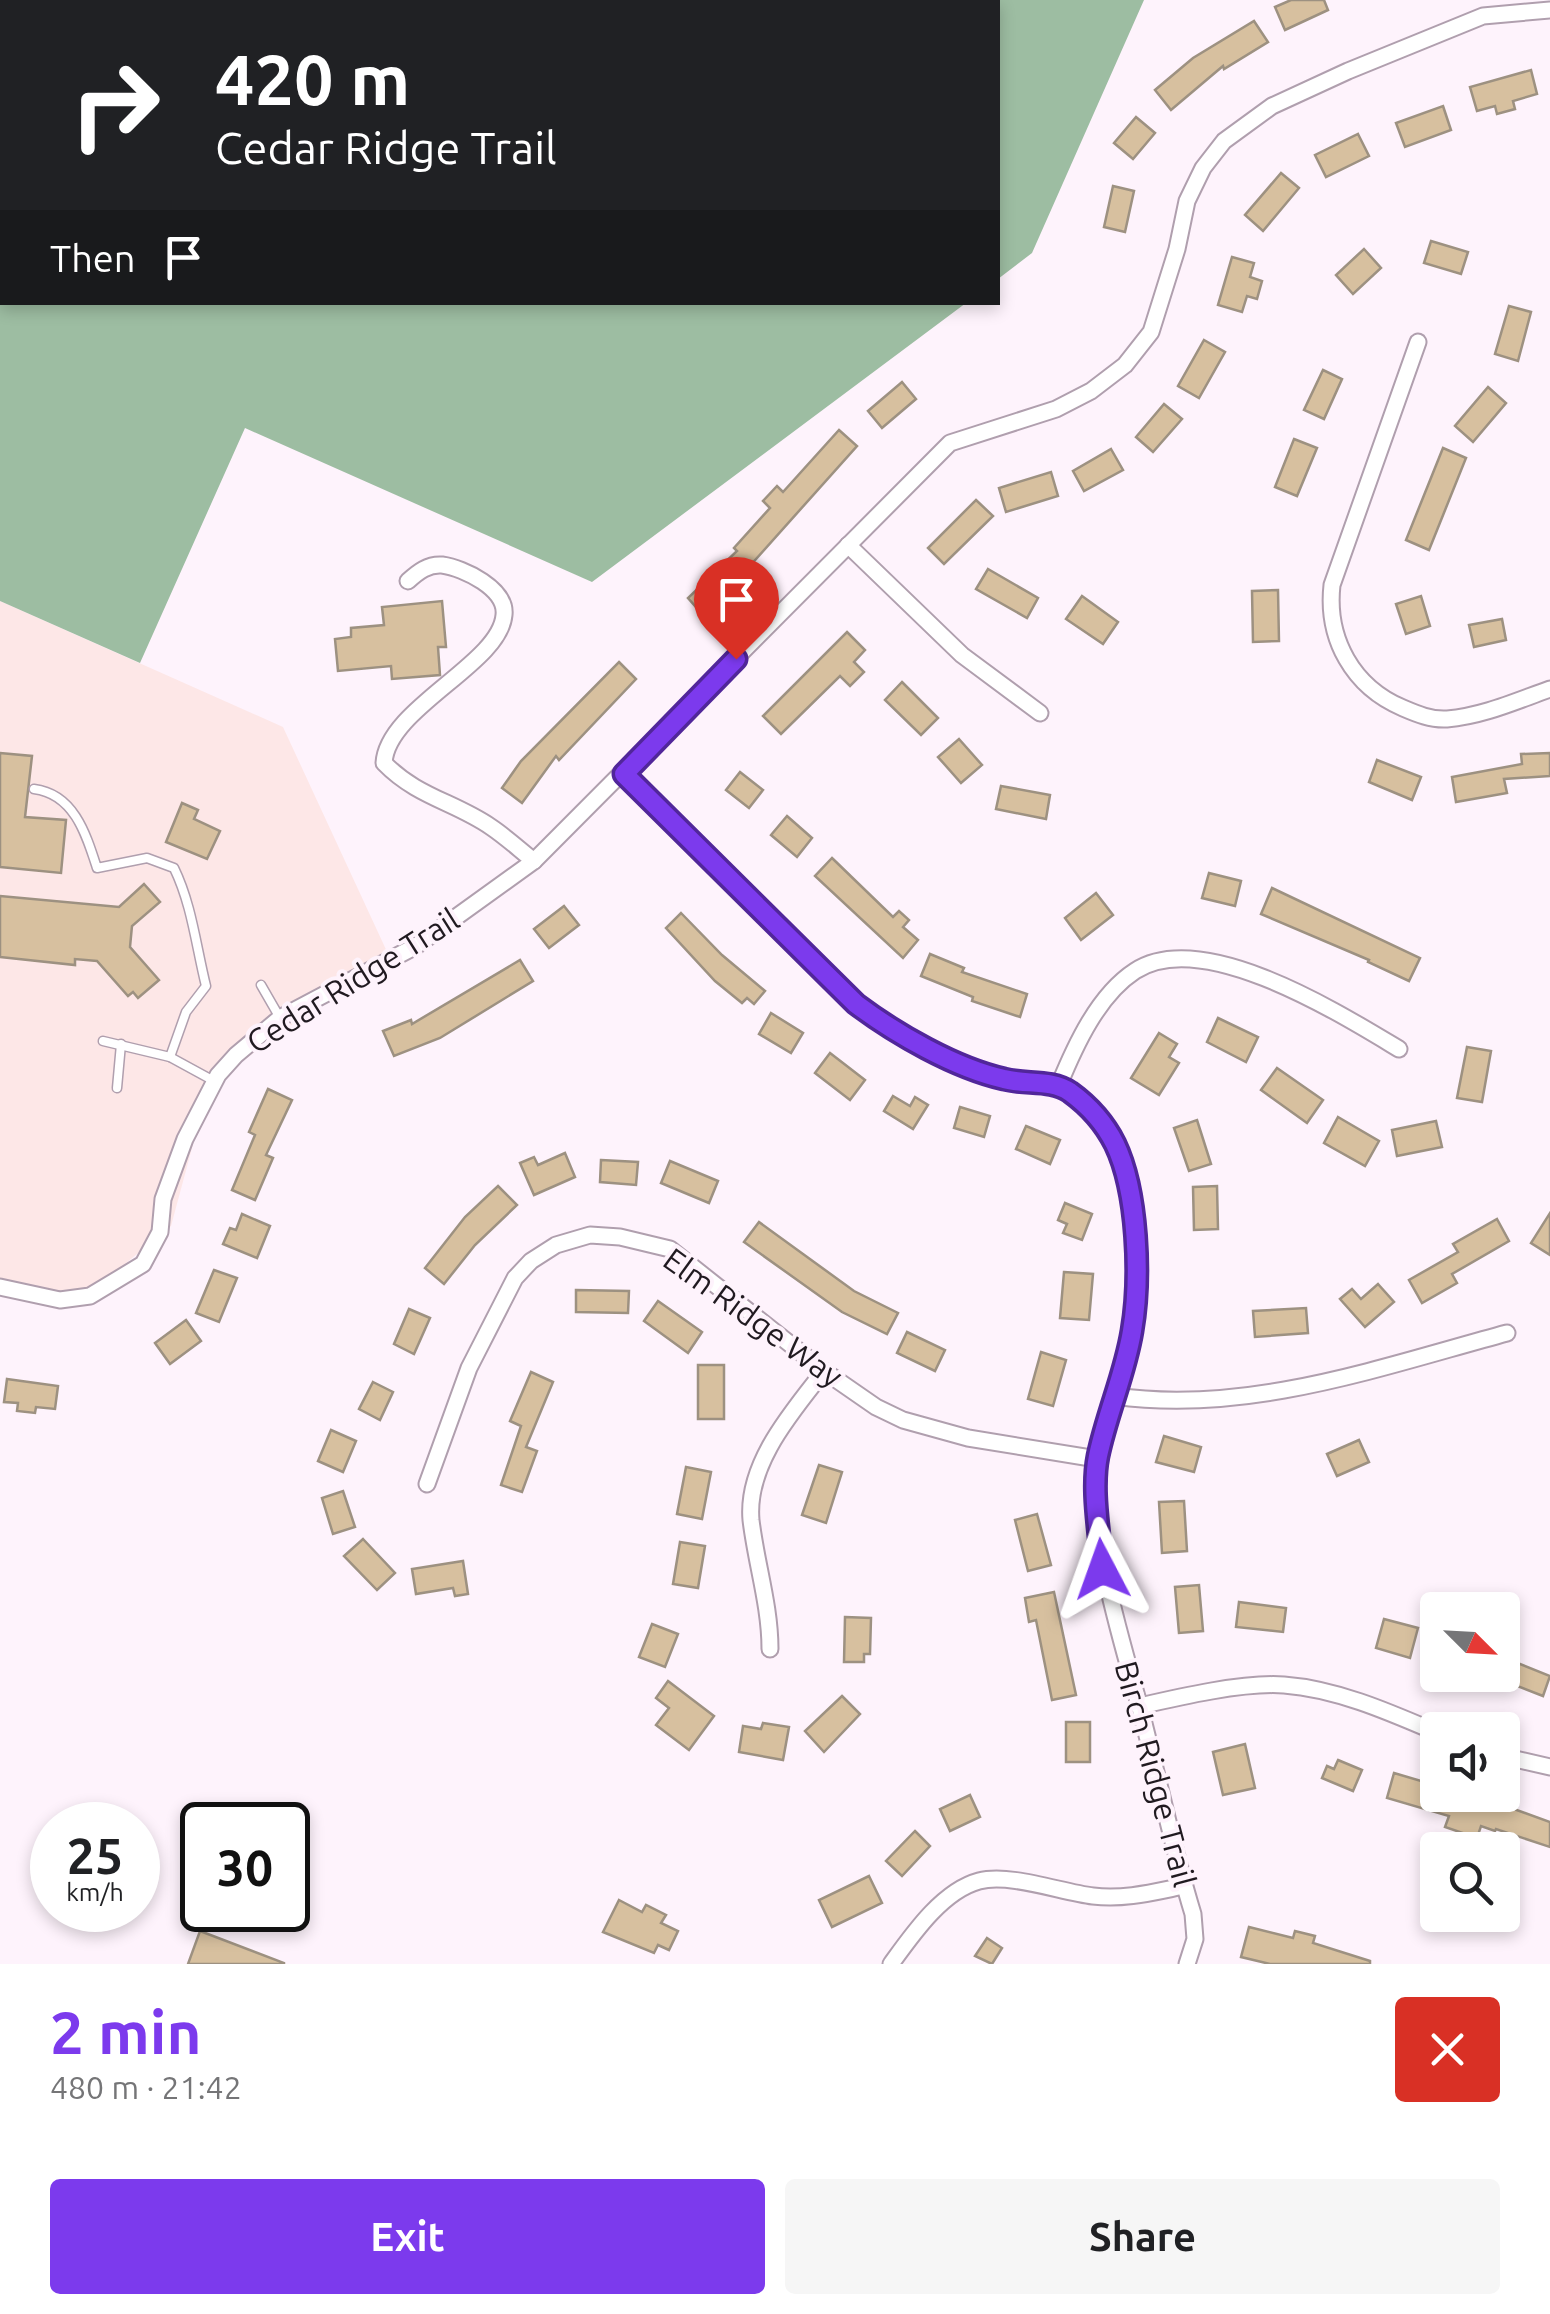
<!DOCTYPE html>
<html lang="en">
<head>
<meta charset="utf-8">
<style>
  body { margin:0; font-family:Ubuntu,sans-serif; background:#f6f6f6; color:#202124; height:100vh; display:flex; flex-direction:column; font-size:38px; white-space:nowrap }
  * { box-sizing:border-box; margin:0 }
  p { font-size:32px; color:#757577 }
  .icon { flex:none; width:55px; height:55px; fill:none; stroke:currentColor; stroke-width:2; stroke-linecap:round; stroke-linejoin:round }
  .map { position:relative; height:1964px; overflow:hidden }
  .panel { display:flex; flex-direction:column; background:#fff; flex:1 }
  .panel>* { flex:none }
  .top-card { position:absolute; left:0px; top:0px; width:1000px; height:305px; box-shadow:0 5px 15px #0003; background:#202124; color:#fff; overflow:hidden }
  .needle { width:65px; rotate:114deg }
  .controls { position:absolute; left:1420px; top:1592px; display:grid; gap:20px }
  .controls a { display:grid; place-items:center; width:100px; height:100px; border-radius:10px; background:#fff; box-shadow:0 5px 15px #0003; font-size:50px }
  .speed { position:absolute; left:30px; top:1802px; display:flex; gap:20px; font-size:50px; font-weight:700; text-align:center }
  .speed>* { display:grid; place-content:center; width:130px; height:130px; border-radius:50%; background:#fff; box-shadow:0 5px 15px #0003; line-height:1 }
  .speed small { font-size:25px; font-weight:400 }
  .speed .limit { border:5px solid #111; border-radius:15px; background:#fff; color:#111 }
  .pin { position:absolute; display:grid; place-items:center; width:85px; height:85px; color:#fff; margin:-102px -42px; border-radius:50% 50% 50% 0; rotate:-45deg; box-shadow:0 0 10px #0007 }
  .pin .icon { rotate:45deg }
  .me { position:absolute; width:110px; margin:-55px; rotate:356deg; stroke-linejoin:round; filter:drop-shadow(0 0 8px #0008) }
  .turn { display:flex; align-items:center; gap:35px; height:210px; padding:0 50px; font-size:45px }
  .turn .icon { width:130px; height:130px; stroke-width:2.5 }
  .turn b { display:block; font-size:70px; line-height:85px }
  .then { display:flex; align-items:center; height:95px; padding:0 50px; background:#0003; gap:20px; font-size:38px }
  .round { display:grid; place-items:center; flex:none; width:105px; height:105px; border-radius:10px; background:#f6f6f6 }
  .head { display:flex; align-items:center; justify-content:space-between; height:170px; padding:0 50px }
  h1 { font-size:60px; font-weight:700; line-height:75px; color:#7c3aed }
  .primary-button { display:flex; gap:20px; margin-top:auto; padding:20px 50px }
  .primary-button a { flex:1; height:115px; border-radius:10px; background:#7c3aed; color:#fff; font-size:40px; font-weight:700; line-height:115px; text-align:center }
  .primary-button a+a { background:#f6f6f6; color:#202124 }
  .map>svg:first-child { display:block }
  .education { fill:#fde7e7 }
  .forest { fill:#9dbda2 }
  .lines { fill:none; stroke-linecap:round; stroke-linejoin:round }
  .stream { stroke:#93c4c7; stroke-width:5 }
  .building { fill:#d7c09f; stroke:#9d9181; stroke-width:2.5 }
  .lane-casing { stroke:#b09fae; stroke-width:11 }
  .street-casing { stroke:#b09fae; stroke-width:19 }
  .lane { stroke:#fff; stroke-width:8 }
  .street { stroke:#fff; stroke-width:15 }
  .route-casing { stroke:#51269a; stroke-width:25 }
  .route { stroke:#7c3aed; stroke-width:18 }
  .labels { text-anchor:middle; stroke-width:8; stroke-linejoin:round; paint-order:stroke }
  .street-label { font-size:32px; fill:#201a20; stroke:#fef3fc }
</style>
</head>
<body>
<div class="map">
<svg width="1550" height="1964" viewBox="0 0 1550 1964">
  <rect width="100%" height="100%" fill="#fef3fc"/>
  <polygon class="education" points="0,601 283,727 389,956 209,1085 171,1226 74,1306 0,1279"/>
  <polygon class="forest" points="0,0 1144,0 1032,253 998,279 998,2 2,2 2,302 966,303 592,582 245,428 140,663 0,601"/>
  <g class="lines">
    <g class="stream">
      <polyline points="936,2 941,0"/>
      <polyline points="0,195 2,196"/>
    </g>
  </g>
  <g class="building">
    <polygon points="1291,0 1324,0 1328,10 1285,30 1275,7"/>
    <polygon points="1254,21 1268,42 1224,69 1223,66 1171,110 1155,90 1193,58"/>
    <polygon points="1531,70 1537,94 1513,101 1515,109 1497,114 1495,106 1477,111 1470,87"/>
    <polygon points="1443,106 1451,130 1405,147 1396,123"/>
    <polygon points="1136,117 1155,133 1133,159 1114,143"/>
    <polygon points="1358,134 1369,156 1326,177 1315,155"/>
    <polygon points="1281,173 1299,188 1263,231 1245,215"/>
    <polygon points="1113,186 1134,191 1125,232 1104,227"/>
    <polygon points="1431,241 1468,252 1461,274 1424,263"/>
    <polygon points="1364,249 1381,268 1353,294 1336,275"/>
    <polygon points="1232,257 1254,263 1250,277 1262,281 1257,299 1247,296 1242,312 1218,305"/>
    <polygon points="1509,306 1531,312 1518,361 1495,354"/>
    <polygon points="1204,340 1225,352 1199,398 1178,386"/>
    <polygon points="1323,370 1342,379 1324,419 1304,410"/>
    <polygon points="902,382 916,399 882,428 868,411"/>
    <polygon points="1488,387 1506,403 1473,442 1455,426"/>
    <polygon points="1164,404 1182,419 1153,452 1136,437"/>
    <polygon points="839,430 857,446 740,577 702,614 688,598 737,551 734,548 770,508 763,501 777,486 783,492"/>
    <polygon points="1294,439 1317,448 1297,496 1275,487"/>
    <polygon points="1443,448 1466,458 1429,550 1406,540"/>
    <polygon points="1111,449 1123,470 1084,491 1073,471"/>
    <polygon points="1051,472 1058,496 1006,512 999,488"/>
    <polygon points="976,500 993,516 944,564 928,548"/>
    <polygon points="988,569 1038,598 1027,618 976,589"/>
    <polygon points="1278,590 1279,641 1253,642 1252,591"/>
    <polygon points="1082,596 1118,622 1103,644 1066,619"/>
    <polygon points="1421,596 1430,626 1406,634 1396,604"/>
    <polygon points="442,601 446,647 438,647 440,675 392,679 391,666 338,671 335,639 351,637 351,628 384,625 382,607"/>
    <polygon points="1502,619 1506,640 1474,647 1469,625"/>
    <polygon points="847,632 865,650 854,662 864,672 850,686 840,676 781,734 763,716"/>
    <polygon points="619,662 636,679 559,760 556,756 522,803 502,788 521,761"/>
    <polygon points="902,682 938,718 921,735 885,700"/>
    <polygon points="959,739 982,765 961,783 938,757"/>
    <polygon points="0,753 32,756 25,817 66,820 61,873 0,867"/>
    <polygon points="1550,753 1550,776 1504,779 1507,793 1456,802 1452,777 1522,764 1521,754"/>
    <polygon points="1377,760 1421,777 1412,800 1369,782"/>
    <polygon points="740,772 763,790 749,808 726,790"/>
    <polygon points="1001,786 1050,795 1046,819 996,809"/>
    <polygon points="182,803 198,810 194,819 220,831 207,859 166,842"/>
    <polygon points="787,816 812,838 797,857 771,835"/>
    <polygon points="832,858 893,917 899,911 909,920 903,927 918,940 903,958 815,876"/>
    <polygon points="1209,873 1241,881 1235,906 1202,898"/>
    <polygon points="144,884 160,902 132,926 130,947 159,980 138,998 133,992 128,996 97,961 75,959 75,965 0,957 0,896 119,907"/>
    <polygon points="1272,888 1420,958 1409,981 1368,962 1369,960 1261,914"/>
    <polygon points="1096,893 1113,915 1081,940 1065,918"/>
    <polygon points="564,906 579,925 549,948 534,929"/>
    <polygon points="681,913 722,955 765,991 754,1004 747,998 742,1003 715,981 666,928"/>
    <polygon points="930,954 964,968 962,972 1027,994 1020,1017 972,1001 973,997 921,976"/>
    <polygon points="520,960 533,981 440,1038 394,1056 383,1031 411,1020 412,1024"/>
    <polygon points="771,1013 803,1033 791,1053 759,1034"/>
    <polygon points="1218,1018 1258,1037 1246,1062 1207,1042"/>
    <polygon points="1159,1033 1177,1044 1169,1057 1179,1063 1159,1095 1131,1078"/>
    <polygon points="1467,1047 1491,1051 1482,1102 1457,1098"/>
    <polygon points="830,1053 865,1080 850,1100 815,1073"/>
    <polygon points="1277,1068 1323,1100 1307,1123 1261,1090"/>
    <polygon points="268,1089 292,1100 266,1155 273,1158 255,1200 232,1190 255,1135 249,1132"/>
    <polygon points="893,1096 910,1106 915,1097 928,1105 913,1129 884,1111"/>
    <polygon points="960,1107 990,1116 984,1137 954,1128"/>
    <polygon points="1338,1117 1379,1141 1365,1166 1324,1143"/>
    <polygon points="1197,1120 1211,1164 1189,1171 1174,1128"/>
    <polygon points="1436,1121 1442,1147 1397,1156 1392,1130"/>
    <polygon points="1026,1126 1060,1140 1050,1164 1016,1149"/>
    <polygon points="565,1153 575,1177 534,1195 520,1163 534,1157 538,1165"/>
    <polygon points="601,1160 638,1162 636,1185 600,1182"/>
    <polygon points="670,1161 718,1181 709,1203 661,1183"/>
    <polygon points="498,1186 517,1205 475,1245 444,1284 425,1268 465,1217"/>
    <polygon points="1217,1186 1218,1229 1194,1230 1193,1187"/>
    <polygon points="1065,1203 1092,1214 1082,1240 1063,1233 1067,1224 1058,1220"/>
    <polygon points="1550,1213 1550,1255 1531,1243"/>
    <polygon points="242,1214 270,1226 257,1258 223,1244 230,1228 236,1230"/>
    <polygon points="1497,1219 1509,1241 1452,1274 1457,1283 1422,1303 1409,1280 1458,1252 1453,1244"/>
    <polygon points="759,1222 854,1291 898,1313 887,1334 842,1312 744,1242"/>
    <polygon points="214,1270 237,1278 219,1322 196,1313"/>
    <polygon points="1064,1272 1093,1274 1089,1320 1060,1318"/>
    <polygon points="1378,1284 1394,1302 1365,1327 1340,1299 1352,1289 1361,1299"/>
    <polygon points="576,1290 629,1291 628,1313 576,1312"/>
    <polygon points="658,1301 702,1332 688,1353 644,1321"/>
    <polygon points="1306,1308 1308,1333 1255,1337 1253,1311"/>
    <polygon points="409,1309 430,1318 414,1354 394,1344"/>
    <polygon points="186,1320 201,1341 170,1364 155,1343"/>
    <polygon points="907,1332 945,1350 935,1371 897,1353"/>
    <polygon points="1041,1352 1066,1360 1053,1406 1028,1399"/>
    <rect x="698" y="1365" width="26" height="54"/>
    <polygon points="531,1372 553,1382 526,1447 537,1451 522,1492 501,1485 521,1426 510,1421"/>
    <polygon points="7,1379 58,1386 55,1409 36,1407 35,1413 17,1411 18,1403 4,1402"/>
    <polygon points="373,1382 393,1392 380,1420 359,1409"/>
    <polygon points="331,1430 356,1441 343,1472 318,1461"/>
    <polygon points="1164,1436 1201,1447 1194,1472 1156,1462"/>
    <polygon points="1359,1440 1369,1462 1337,1476 1327,1454"/>
    <polygon points="819,1465 842,1472 826,1523 802,1515"/>
    <polygon points="686,1467 711,1472 702,1519 677,1514"/>
    <polygon points="343,1491 355,1527 333,1534 322,1498"/>
    <polygon points="1184,1501 1187,1551 1162,1553 1159,1502"/>
    <polygon points="1037,1514 1051,1565 1028,1571 1015,1520"/>
    <polygon points="363,1539 395,1573 377,1590 344,1556"/>
    <polygon points="680,1542 705,1546 698,1588 673,1584"/>
    <polygon points="463,1561 468,1594 455,1596 453,1588 416,1594 412,1569"/>
    <polygon points="1199,1585 1203,1631 1179,1633 1175,1587"/>
    <polygon points="1054,1592 1076,1695 1052,1700 1036,1620 1029,1622 1025,1598"/>
    <polygon points="1239,1602 1286,1608 1283,1632 1236,1627"/>
    <polygon points="845,1617 871,1618 870,1654 864,1654 864,1662 844,1662"/>
    <polygon points="1384,1619 1418,1628 1410,1658 1376,1648"/>
    <polygon points="652,1624 678,1634 665,1667 639,1657"/>
    <polygon points="1505,1658 1550,1676 1543,1696 1497,1678 1502,1675"/>
    <polygon points="668,1681 714,1716 689,1750 656,1725 669,1708 656,1698"/>
    <polygon points="842,1696 860,1714 824,1752 805,1731"/>
    <rect x="1066" y="1722" width="24" height="40"/>
    <polygon points="763,1723 789,1727 783,1760 739,1752 743,1726 761,1729"/>
    <polygon points="1245,1744 1255,1788 1223,1795 1213,1752"/>
    <polygon points="1338,1760 1362,1770 1353,1791 1322,1778 1327,1766 1334,1769"/>
    <polygon points="1394,1773 1438,1786 1438,1795 1475,1795 1550,1822 1550,1847 1496,1829 1495,1831 1481,1826 1477,1838 1445,1827 1449,1816 1387,1798"/>
    <polygon points="970,1795 980,1817 950,1831 940,1809"/>
    <polygon points="915,1831 930,1846 902,1876 886,1861"/>
    <polygon points="869,1876 882,1903 832,1927 819,1900"/>
    <polygon points="619,1900 642,1912 646,1905 666,1915 661,1923 678,1931 669,1950 658,1945 654,1953 603,1932"/>
    <polygon points="1249,1927 1293,1938 1295,1931 1315,1936 1313,1943 1370,1961 1370,1964 1270,1964 1241,1957"/>
    <polygon points="200,1931 284,1963 284,1964 188,1964"/>
    <polygon points="987,1938 1002,1948 992,1964 975,1956"/>
  </g>
  <g class="lines">
    <defs>
      <g id="lane">
        <path d="M34,789C74,794 86,834 97,868L147,858L174,868C192,905 196,946 206,986L186,1012L170,1057"/>
        <polyline points="261,985 280,1018"/>
        <polyline points="103,1041 170,1057 214,1081"/>
        <polyline points="117,1088 121,1044"/>
      </g>
      <g id="street">
        <path d="M1418,342L1332,585C1326,639 1353,687 1403,708C1417,714 1431,720 1447,719C1483,716 1516,701 1550,689"/>
        <polyline points="848,545 962,655 1040,713"/>
        <path d="M408,581C418,572 428,564 442,565C464,568 507,589 504,615C500,664 387,708 384,763C417,797 455,802 491,827C506,837 520,850 534,861"/>
        <path d="M624,773L856,1004C898,1035 953,1067 1004,1079C1046,1089 1059,1076 1093,1113C1144,1168 1143,1298 1125,1368C1116,1398 1099,1431 1097,1462C1091,1548 1118,1626 1140,1708C1158,1776 1172,1846 1193,1914L1195,1939L1187,1964"/>
        <path d="M1059,1085C1075,1046 1098,995 1135,971C1202,927 1339,1013 1399,1049"/>
        <polyline points="0,1287 60,1300 90,1296 143,1264 160,1232 163,1199 185,1139 218,1075 236,1055 280,1018 416,946 534,861 950,443 1056,409 1091,391 1125,365 1151,332 1177,249 1187,201 1203,168 1224,141 1272,106 1348,71 1483,16 1550,10"/>
        <path d="M1115,1396C1247,1415 1381,1367 1507,1333"/>
        <polyline points="427,1484 469,1368 515,1278 531,1261 556,1245 590,1235 620,1237 670,1249 824,1371 876,1407 903,1420 968,1438 1097,1459"/>
        <path d="M770,1649C770,1605 756,1563 751,1520C746,1464 792,1412 824,1371"/>
        <path d="M1140,1706C1179,1697 1244,1682 1284,1685C1337,1689 1389,1712 1438,1733"/>
        <polyline points="1502,1756 1550,1767"/>
        <path d="M891,1964C912,1935 942,1891 979,1881C1010,1873 1061,1892 1093,1896C1124,1900 1154,1892 1184,1886"/>
      </g>
    </defs>
    <use href="#lane" class="lane-casing"/>
    <use href="#street" class="street-casing"/>
    <use href="#lane" class="lane"/>
    <use href="#street" class="street"/>
  </g>
  <g class="lines">
    <defs>
      <path id="route" d="M736,659L624,774L856,1004C896,1034 955,1068 1004,1079C1026,1085 1051,1079 1070,1092C1088,1105 1105,1124 1115,1144C1138,1192 1141,1278 1132,1331C1125,1374 1107,1413 1098,1456C1091,1491 1100,1534 1102,1569"/>
    </defs>
    <use href="#route" class="route-casing"/>
    <use href="#route" class="route"/>
  </g>
  <g class="labels">
    <g class="street-label">
      <text transform="translate(353 981) rotate(-32)" y="11">Cedar Ridge Trail</text>
      <text transform="translate(753 1318) rotate(36)" y="11">Elm Ridge Way</text>
      <text transform="translate(1155 1774) rotate(75)" y="11">Birch Ridge Trail</text>
    </g>
  </g>
</svg>
<div class="controls">
<a><svg class="needle" viewBox="-14 -14 28 28"><path d="M0-13l5 13h-10z" fill="#e53935"/><path d="M0 13l5-13h-10z" fill="#757577"/></svg></a>
<a><svg class="icon" aria-label="sound" viewBox="0 0 24 24"><path d="M4 9h4l5-4v14l-5-4H4zM17 9q2 3 0 6"/></svg></a>
<a><svg class="icon" aria-label="search" viewBox="0 0 24 24"><circle cx="10" cy="10" r="6"/><path d="M15 15l6 6"/></svg></a>
</div>
<div class="speed"><div>25<small>km/h</small></div><div class="limit">30</div></div>
<div class="pin" style="left:736px;top:659px;background:#d93025"><svg class="icon" aria-label="arrive" viewBox="0 0 24 24"><path d="M6 21V4h12l-3 4 3 4H6"/></svg></div>
<svg class="me" style="left:1102px;top:1569px" viewBox="-20 -20 40 40"><path d="M0-17L14 15 0 8-14 15z" fill="#7c3aed" stroke="#fff" stroke-width="4"/></svg>
<div class="top-card">
<div class="turn"><svg class="icon" aria-label="right" viewBox="0 0 24 24"><path d="M7 20v-9h11M14 6l5 5-5 5"/></svg><div><b>420 m</b>Cedar Ridge Trail</div></div>
<div class="then">Then<svg class="icon" aria-label="arrive" viewBox="0 0 24 24"><path d="M6 21V4h12l-3 4 3 4H6"/></svg></div>
</div>
</div>
<section class="panel">
<div class="head"><div><h1>2 min</h1><p>480 m · 21:42</p></div><a class="round" style="background:#d93025;color:#fff"><svg class="icon" aria-label="close" viewBox="0 0 24 24"><path d="M6 6l12 12M18 6L6 18"/></svg></a></div>
<div class="primary-button"><a>Exit</a><a>Share</a></div>
</section>
</body>
</html>
